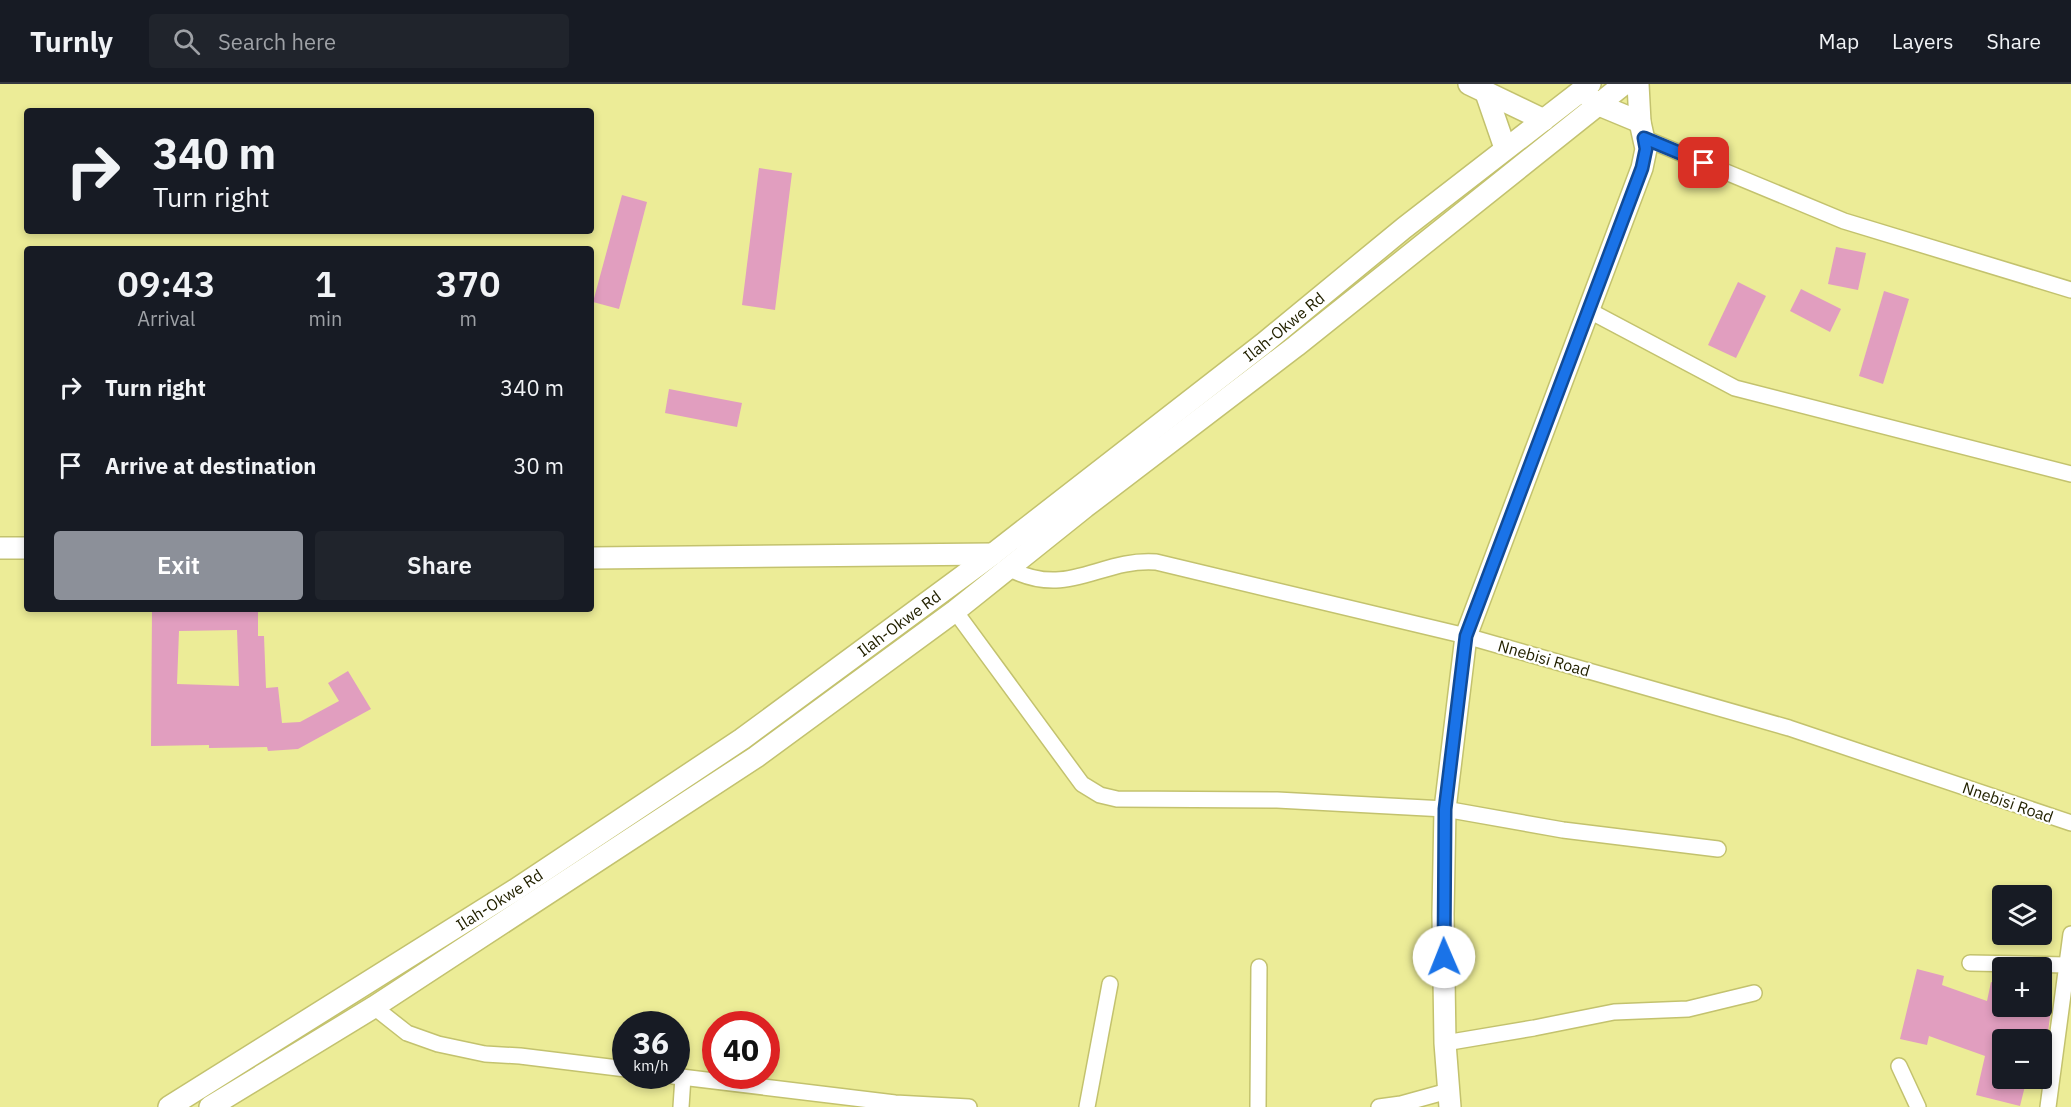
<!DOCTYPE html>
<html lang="en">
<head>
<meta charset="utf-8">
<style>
  body { margin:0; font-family:"IBM Plex Sans",sans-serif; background:#20242c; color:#f1f3f6; height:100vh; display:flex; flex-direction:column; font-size:22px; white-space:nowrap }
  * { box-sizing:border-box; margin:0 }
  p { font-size:20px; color:#9ea1a6 }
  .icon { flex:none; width:33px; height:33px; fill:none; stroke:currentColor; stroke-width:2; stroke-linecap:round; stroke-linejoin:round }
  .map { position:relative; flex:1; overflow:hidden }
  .side { position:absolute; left:24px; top:162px; width:570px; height:366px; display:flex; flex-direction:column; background:#171b24; border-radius:6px; box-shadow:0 3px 9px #0003 }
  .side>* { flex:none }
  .guide { position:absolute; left:24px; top:24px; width:570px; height:126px; border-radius:6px; box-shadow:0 3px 9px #0003; background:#171b24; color:#f1f3f6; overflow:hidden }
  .controls { position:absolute; left:1992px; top:801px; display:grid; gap:12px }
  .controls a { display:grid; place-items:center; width:60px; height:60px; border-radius:6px; background:#171b24; box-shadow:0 3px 9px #0003; font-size:30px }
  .speed { position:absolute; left:612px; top:927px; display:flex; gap:12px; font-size:30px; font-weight:700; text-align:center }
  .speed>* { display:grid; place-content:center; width:78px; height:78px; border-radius:50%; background:#171b24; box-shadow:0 3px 9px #0003; line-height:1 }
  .speed small { font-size:15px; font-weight:400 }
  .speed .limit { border:9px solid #d22; background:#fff; color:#111 }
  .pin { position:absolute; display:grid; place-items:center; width:51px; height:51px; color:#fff; margin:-26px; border-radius:12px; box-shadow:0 3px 9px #0006 }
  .me { position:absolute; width:66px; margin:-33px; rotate:359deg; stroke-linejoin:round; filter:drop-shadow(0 0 4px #0008) }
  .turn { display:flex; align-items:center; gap:21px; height:126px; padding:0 30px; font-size:27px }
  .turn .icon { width:78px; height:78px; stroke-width:2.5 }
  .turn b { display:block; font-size:42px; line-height:51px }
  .eta { display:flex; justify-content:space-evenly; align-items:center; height:102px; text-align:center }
  .eta b { font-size:36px; font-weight:600; line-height:42px }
  .action { display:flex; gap:12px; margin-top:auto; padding:12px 30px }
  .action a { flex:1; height:69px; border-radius:6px; background:#8c9099; color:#fff; font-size:24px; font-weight:600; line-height:69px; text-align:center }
  .action a+a { background:#20242c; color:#f1f3f6 }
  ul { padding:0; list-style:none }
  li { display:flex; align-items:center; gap:18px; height:78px; padding:0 30px }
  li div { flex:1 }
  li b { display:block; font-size:22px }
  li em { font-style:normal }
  header { display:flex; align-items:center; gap:36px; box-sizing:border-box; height:84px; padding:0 30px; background:#171b24; border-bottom:2px solid #363941 }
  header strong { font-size:28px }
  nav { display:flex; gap:33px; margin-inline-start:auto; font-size:21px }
  .search { width:420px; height:54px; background:#20242c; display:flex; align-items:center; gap:15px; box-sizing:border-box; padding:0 21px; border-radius:6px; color:#9ea1a6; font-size:22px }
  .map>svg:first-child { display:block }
  .building { fill:#e19ebf; fill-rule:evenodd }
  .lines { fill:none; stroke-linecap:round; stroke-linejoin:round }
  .street-casing { stroke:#c3c26e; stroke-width:18 }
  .secondary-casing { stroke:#c3c26e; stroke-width:24 }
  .street { stroke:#fff; stroke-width:15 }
  .secondary { stroke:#fff; stroke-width:21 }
  .route-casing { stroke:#114b97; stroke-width:15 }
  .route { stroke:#1a73e8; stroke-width:10 }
  .labels { text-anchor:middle; stroke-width:4.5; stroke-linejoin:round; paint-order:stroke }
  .street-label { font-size:16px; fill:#232200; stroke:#fff }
</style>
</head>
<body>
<header>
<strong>Turnly</strong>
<div class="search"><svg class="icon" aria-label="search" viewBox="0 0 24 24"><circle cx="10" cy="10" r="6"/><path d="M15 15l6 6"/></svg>Search here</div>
<nav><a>Map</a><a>Layers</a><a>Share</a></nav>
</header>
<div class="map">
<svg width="2071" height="1023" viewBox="0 0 2071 1023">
  <rect width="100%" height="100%" fill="#ecec97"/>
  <g class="building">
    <polygon points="759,84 792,89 775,226 742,221"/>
    <polygon points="622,111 647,118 619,225 593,218"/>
    <polygon points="1836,163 1866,169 1858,206 1828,200"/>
    <polygon points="1738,198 1766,212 1736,274 1708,261"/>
    <polygon points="1801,205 1841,225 1830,248 1790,227"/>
    <polygon points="1884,207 1909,215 1883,300 1859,292"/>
    <polygon points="669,305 742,319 737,343 665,329"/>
    <path d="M152,525H258V552H264L266,604L278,603L282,639L300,638L339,617L328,599L348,587L371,625L298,665L268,667L267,663L209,664V661L151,662ZM237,546L239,602L177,600L179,547Z"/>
    <polygon points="1917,885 1944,892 1942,901 1987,917 1991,898 2002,901 2002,922 2042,922 2042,915 2052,917 2047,956 2002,956 1996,980 2002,982 2002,994 2027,994 2020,1022 1976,1011 1985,972 1929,952 1927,961 1900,955"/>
  </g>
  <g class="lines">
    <defs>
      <g id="street">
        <polyline points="1644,54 1844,137 2071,206"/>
        <polyline points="1588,226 1735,304 2071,390"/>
        <path d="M1008,484C1068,516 1099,474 1156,478L1466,552L1789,644L2071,739"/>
        <polyline points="955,527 1082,700 1100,711 1117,715 1277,716 1445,725 1563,746 1718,765"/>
        <polyline points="1970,879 2066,881"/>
        <polyline points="374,923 407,949 438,960 485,970 520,972 626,985"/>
        <polyline points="1445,959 1534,944 1614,928 1688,925 1754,909"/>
        <polyline points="1899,982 1918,1023"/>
        <polyline points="673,992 895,1019 969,1023"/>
        <polyline points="681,1023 683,993"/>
        <polyline points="1087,1023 1110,900"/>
        <polyline points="1258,1023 1259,883"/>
        <polyline points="1379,1023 1401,1020 1448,1007"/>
        <polyline points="2048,1023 2071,850"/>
      </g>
      <g id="secondary">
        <polyline points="1469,0 1544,36"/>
        <polyline points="1486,9 1505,64"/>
        <polyline points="1590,14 1599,21 1640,38"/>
        <polyline points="0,464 27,464"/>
        <polyline points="591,474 993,470"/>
        <path id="s1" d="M169,1023L515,806L742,655L993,470L1263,260L1404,144L1590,0"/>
        <polyline points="210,1023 374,923 756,673 955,527 1085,423 1296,262 1624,0"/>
        <polyline points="1450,1023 1445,959 1443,830 1445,725 1466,552 1642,84 1646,65 1640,38 1638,0"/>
      </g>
    </defs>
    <use href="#street" class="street-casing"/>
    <use href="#secondary" class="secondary-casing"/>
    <use href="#street" class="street"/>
    <use href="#secondary" class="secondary"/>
  </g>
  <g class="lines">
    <defs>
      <polyline id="route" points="1444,873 1445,725 1466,552 1642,84 1646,65 1644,54 1704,79"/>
    </defs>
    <use href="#route" class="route-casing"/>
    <use href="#route" class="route"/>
  </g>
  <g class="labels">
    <g class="street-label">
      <text dy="6" stroke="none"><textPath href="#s1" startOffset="1362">Ilah-Okwe Rd</textPath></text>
      <text dy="6" stroke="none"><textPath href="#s1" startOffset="876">Ilah-Okwe Rd</textPath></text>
      <text transform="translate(1544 574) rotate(16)" y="6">Nnebisi Road</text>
      <text transform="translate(2008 718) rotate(19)" y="6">Nnebisi Road</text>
      <text dy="6" stroke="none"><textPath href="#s1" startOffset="390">Ilah-Okwe Rd</textPath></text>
    </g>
  </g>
</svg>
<div class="controls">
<a><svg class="icon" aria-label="layers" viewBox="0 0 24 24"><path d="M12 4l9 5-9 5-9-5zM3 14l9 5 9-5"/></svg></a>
<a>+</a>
<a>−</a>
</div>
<div class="speed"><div>36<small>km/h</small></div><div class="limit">40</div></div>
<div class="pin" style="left:1704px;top:79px;background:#d93025"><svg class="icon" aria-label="arrive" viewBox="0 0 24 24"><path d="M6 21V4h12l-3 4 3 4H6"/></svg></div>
<svg class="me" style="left:1444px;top:873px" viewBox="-20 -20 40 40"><circle r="19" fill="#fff"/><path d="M0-13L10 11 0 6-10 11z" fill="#1a73e8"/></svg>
<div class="guide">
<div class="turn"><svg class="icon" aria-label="right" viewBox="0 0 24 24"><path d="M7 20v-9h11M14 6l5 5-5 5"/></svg><div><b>340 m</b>Turn right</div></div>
</div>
<section class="side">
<div class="eta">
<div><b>09:43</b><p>Arrival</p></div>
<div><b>1</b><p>min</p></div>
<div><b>370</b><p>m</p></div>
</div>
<ul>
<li><svg class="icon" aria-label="right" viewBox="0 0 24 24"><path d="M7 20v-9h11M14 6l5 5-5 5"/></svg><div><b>Turn right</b></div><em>340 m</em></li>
<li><svg class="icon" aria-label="arrive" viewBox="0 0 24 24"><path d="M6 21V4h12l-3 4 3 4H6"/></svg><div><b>Arrive at destination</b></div><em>30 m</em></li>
</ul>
<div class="action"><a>Exit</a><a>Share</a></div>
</section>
</div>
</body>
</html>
